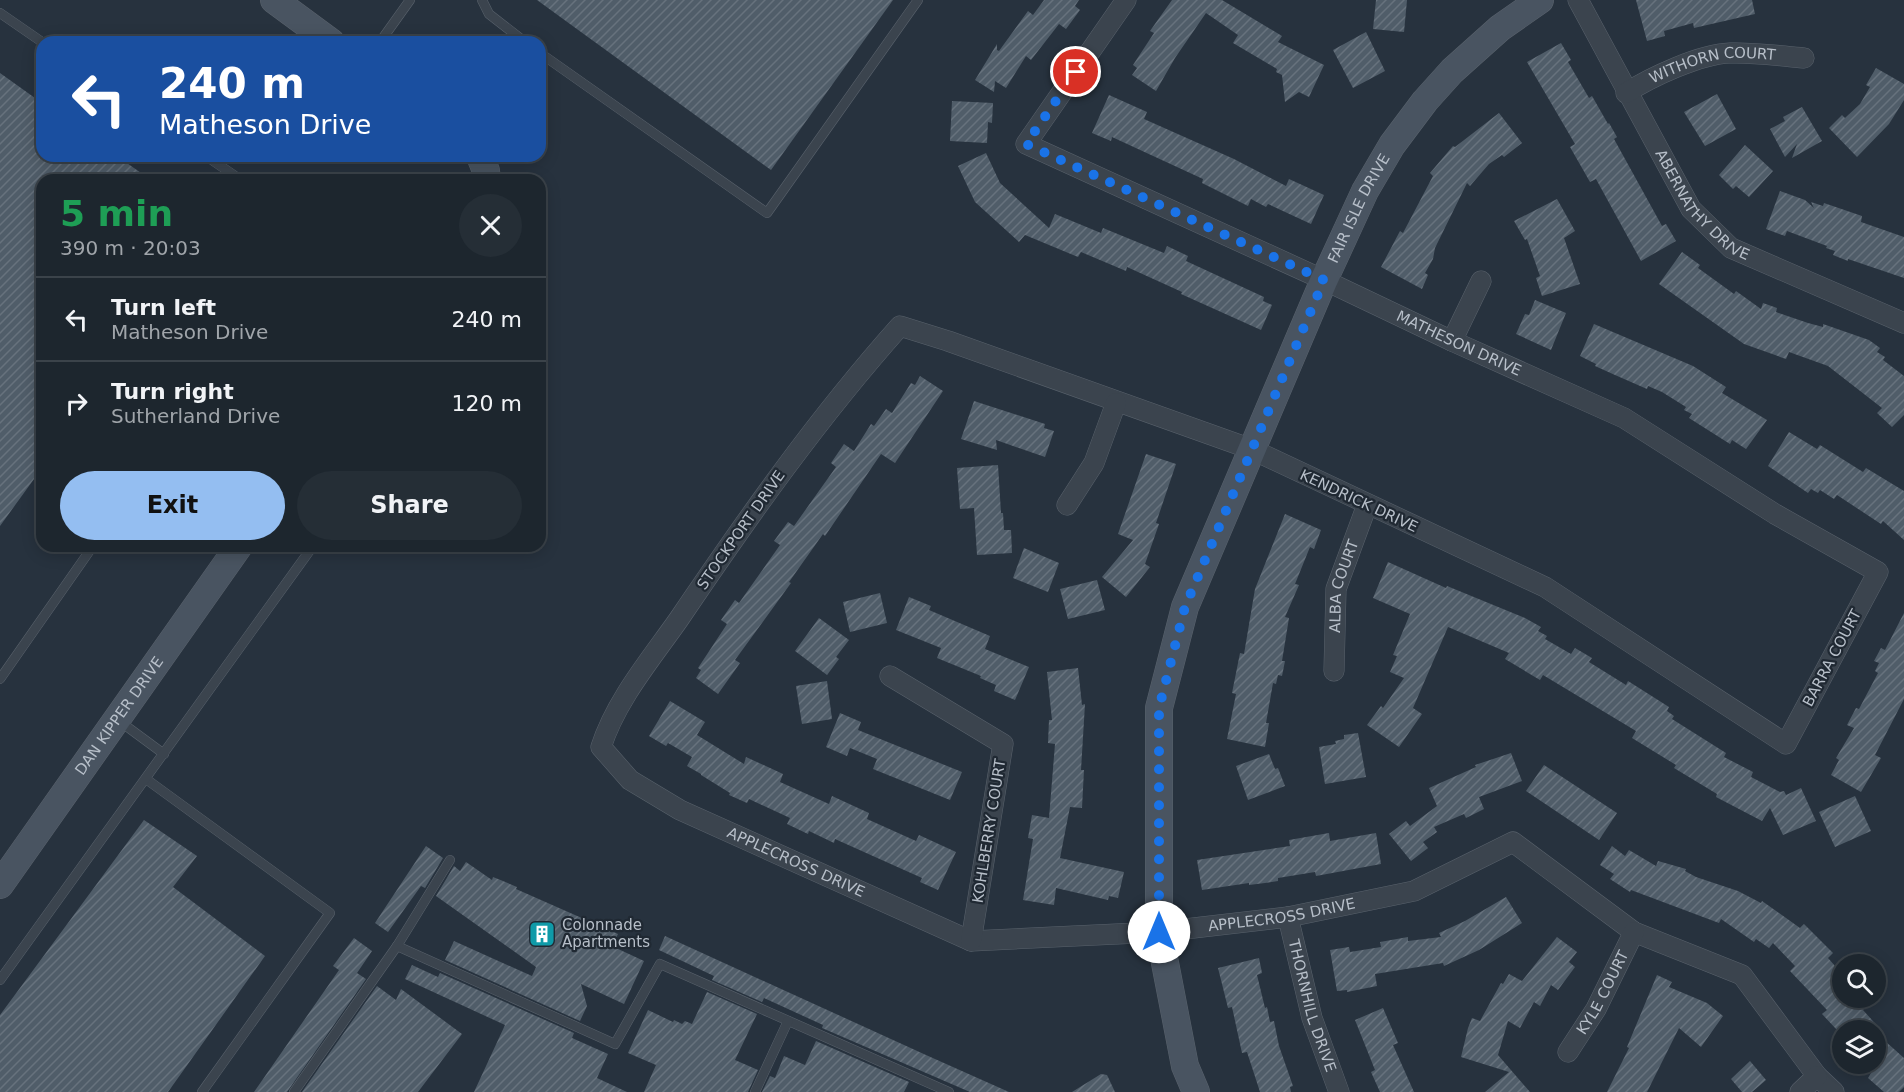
<!DOCTYPE html>
<html lang="en">
<head>
<meta charset="utf-8">
<style>
  body { margin:0; font-family:"DejaVu Sans",sans-serif; background:#252e36; color:#f1f3f6; height:100vh; display:flex; flex-direction:column; font-size:22px; white-space:nowrap }
  * { box-sizing:border-box; margin:0 }
  p { font-size:20px; color:#a0a5aa }
  .icon { flex:none; width:33px; height:33px; fill:none; stroke:currentColor; stroke-width:2; stroke-linecap:round; stroke-linejoin:round }
  .map { position:relative; flex:1; overflow:hidden }
  .panel { position:absolute; left:36px; top:174px; width:510px; height:378px; display:flex; flex-direction:column; background:#1d262e; border-radius:18px; box-shadow:0 3px 15px #0003,0 0 0 2px #3b434a }
  .panel>* { flex:none }
  .guide { position:absolute; left:36px; top:36px; width:510px; height:126px; border-radius:18px; box-shadow:0 3px 15px #0003,0 0 0 2px #3b434a; background:#1a4fa0; color:#fff; overflow:hidden }
  .controls { position:absolute; left:1832px; top:954px; display:grid; gap:12px }
  .controls a { display:grid; place-items:center; width:54px; height:54px; border-radius:50%; background:#1d262e; box-shadow:0 3px 15px #0003,0 0 0 2px #3b434a; font-size:30px }
  .pin { position:absolute; display:grid; place-items:center; width:51px; height:51px; color:#fff; margin:-26px; border:3px solid #fff; border-radius:50%; box-shadow:0 2px 6px #0007 }
  .me { position:absolute; width:66px; margin:-33px; rotate:0deg; stroke-linejoin:round; filter:drop-shadow(0 0 4px #0008) }
  .turn { display:flex; align-items:center; gap:21px; height:126px; padding:0 24px; font-size:27px }
  .turn .icon { width:78px; height:78px; stroke-width:2.5 }
  .turn b { display:block; font-size:42px; line-height:51px }
  .round { display:grid; place-items:center; flex:none; width:63px; height:63px; border-radius:32px; background:#252e36 }
  .overview { display:flex; align-items:center; justify-content:space-between; height:102px; padding:0 24px }
  h1 { font-size:36px; font-weight:800; line-height:45px; color:#1e9e55 }
  .button { display:flex; gap:12px; margin-top:auto; padding:12px 24px }
  .button a { flex:1; height:69px; border-radius:36px; background:#94bef1; color:#111; font-size:24px; font-weight:800; line-height:69px; text-align:center }
  .button a+a { background:#252e36; color:#f1f3f6 }
  ul { padding:0; list-style:none }
  li { display:flex; align-items:center; gap:18px; height:84px; padding:0 24px; border-top:2px solid #3b434a }
  li div { flex:1 }
  li b { display:block; font-size:22px }
  li em { font-style:normal }
  .map>svg:first-child { display:block }
  .building { fill:url(#building-hatch) }
  .lines { fill:none; stroke-linecap:round; stroke-linejoin:round }
  .lane-casing { stroke:#59626c; stroke-width:10 }
  .street-casing { stroke:#59626c; stroke-width:21 }
  .secondary-casing { stroke:#59626c; stroke-width:28 }
  .lane { stroke:#3b444e; stroke-width:9 }
  .street { stroke:#3b444e; stroke-width:20 }
  .secondary { stroke:#495461; stroke-width:27 }
  .route { stroke:#1a73e8; stroke-width:10; stroke-dasharray:0 18 }
  .labels { text-anchor:middle; stroke-width:4.5; stroke-linejoin:round; paint-order:stroke }
  .street-label { font-size:15px; fill:#b7bfc9; stroke:#202933 }
  .poi-label { font-size:15px; fill:#b7bfc9; stroke:#202933; text-anchor:start }
</style>
</head>
<body>
<div class="map">
<svg width="1904" height="1092" viewBox="0 0 1904 1092">
  <defs>
    <pattern id="building-hatch" width="6" height="6" patternUnits="userSpaceOnUse" patternTransform="scale(1.5)"><rect width="6" height="6" fill="#505d69"/><path d="M-1 1l2-2M0 6l6-6M5 7l2-2" fill="none" stroke="#67727d"/></pattern>
  </defs>
  <rect width="100%" height="100%" fill="#27323e"/>
  <g class="building">
    <polygon points="537,0 893,0 771,170"/>
    <polygon points="1044,0 1079,0 1075,6 1080,10 1066,29 1059,24 1031,60 1026,56 1006,88 995,81 994,92 975,80 997,44 997,50 999,51 1028,11 1033,15"/>
    <polygon points="1172,0 1222,0 1282,36 1278,42 1324,65 1309,97 1299,92 1285,102 1282,75 1276,72 1277,69 1233,43 1238,35 1206,13 1175,58 1156,91 1132,75 1137,68 1133,65 1154,33 1150,31"/>
    <polygon points="1376,0 1407,0 1404,32 1373,29"/>
    <polygon points="1636,0 1752,0 1755,14 1694,28 1693,23 1664,31 1665,36 1647,41"/>
    <polygon points="1366,32 1385,71 1353,88 1333,50"/>
    <polygon points="1561,43 1571,60 1568,62 1589,98 1592,96 1608,124 1609,123 1617,137 1614,139 1662,226 1666,224 1676,241 1641,261 1596,179 1590,182 1570,147 1575,144 1527,62"/>
    <polygon points="1876,68 1904,84 1904,100 1889,124 1857,157 1829,128 1842,115 1845,118 1860,104 1870,87 1866,85"/>
    <polygon points="0,73 42,103 42,156 117,156 151,180 42,180 42,468 0,526"/>
    <polygon points="1717,94 1736,129 1705,146 1684,112"/>
    <polygon points="1109,95 1147,112 1144,119 1234,159 1286,186 1289,179 1324,195 1311,224 1268,204 1266,207 1251,199 1248,206 1202,183 1203,179 1112,137 1111,141 1092,133"/>
    <polygon points="952,101 993,103 992,123 988,122 987,143 950,141"/>
    <polygon points="1802,107 1822,141 1792,158 1797,144 1785,157 1770,129 1785,121 1783,117"/>
    <polygon points="1499,113 1522,143 1504,157 1502,155 1489,164 1470,186 1467,183 1435,248 1433,259 1425,273 1428,275 1422,289 1381,267 1400,231 1403,233 1433,176 1430,173 1453,146 1455,147"/>
    <polygon points="1745,145 1773,171 1749,197 1736,186 1733,189 1719,175"/>
    <polygon points="986,153 1000,183 1049,228 1055,214 1101,233 1103,228 1164,253 1167,246 1188,256 1186,261 1264,297 1263,301 1272,305 1261,330 1181,294 1182,292 1127,267 1126,271 1081,252 1078,257 1025,235 1019,242 975,202 958,166"/>
    <polygon points="1780,191 1805,200 1814,208 1811,202 1823,206 1824,203 1862,216 1861,222 1904,237 1904,278 1848,259 1848,261 1833,255 1835,251 1826,248 1827,246 1787,231 1785,236 1766,229"/>
    <polygon points="1557,199 1575,231 1564,238 1580,284 1542,296 1536,278 1540,276 1527,239 1525,240 1514,221"/>
    <polygon points="1682,252 1700,265 1698,268 1734,294 1736,291 1761,309 1763,303 1777,308 1776,312 1808,323 1823,327 1823,324 1869,340 1880,348 1877,352 1885,357 1883,360 1904,376 1904,415 1892,427 1877,413 1882,408 1828,366 1789,352 1786,359 1744,344 1659,284"/>
    <polygon points="1535,300 1566,313 1551,350 1516,334 1525,314 1529,315"/>
    <polygon points="1594,324 1693,366 1726,387 1722,393 1767,420 1746,449 1732,440 1730,444 1689,418 1692,414 1684,410 1686,407 1662,392 1648,386 1647,389 1615,375 1595,366 1596,364 1580,356"/>
    <polygon points="920,376 943,391 895,463 881,454 825,536 823,534 789,582 791,583 735,660 740,663 718,694 696,678 701,670 698,668 727,624 721,620 735,600 739,603 780,545 774,541 788,522 794,526 836,467 831,463 844,444 854,451 871,424 874,426 886,409 892,413 911,383 915,385"/>
    <polygon points="974,401 1045,424 1044,428 1054,431 1045,457 996,440 997,450 961,439"/>
    <polygon points="1789,432 1817,449 1820,445 1863,472 1866,468 1904,491 1904,540 1883,521 1881,524 1837,495 1834,499 1820,490 1818,493 1811,489 1808,493 1768,466"/>
    <polygon points="1146,454 1176,464 1156,523 1159,524 1145,564 1150,567 1126,597 1102,577 1133,540 1118,534"/>
    <polygon points="998,465 1001,513 1003,513 1004,530 1011,530 1012,553 977,555 974,508 960,509 957,468"/>
    <polygon points="1285,514 1321,530 1314,549 1310,547 1295,584 1299,585 1285,617 1289,618 1282,661 1285,661 1282,676 1278,675 1276,684 1273,683 1266,723 1269,723 1265,747 1227,739 1236,694 1232,693 1240,653 1244,654 1255,589"/>
    <polygon points="1024,548 1059,563 1048,592 1013,578"/>
    <polygon points="1388,562 1446,588 1447,586 1525,618 1541,627 1538,631 1547,636 1545,639 1571,654 1575,648 1592,658 1589,662 1626,685 1628,681 1669,707 1667,711 1674,716 1672,719 1726,753 1724,757 1753,772 1751,777 1780,792 1784,791 1786,795 1801,788 1816,821 1783,835 1770,808 1762,821 1716,797 1717,794 1674,768 1676,765 1632,738 1636,731 1543,675 1540,680 1505,659 1509,653 1448,627 1413,708 1422,714 1399,747 1367,725 1381,706 1383,708 1404,678 1390,672 1397,656 1393,655 1410,614 1373,598"/>
    <polygon points="1097,580 1105,610 1068,619 1060,589"/>
    <polygon points="880,593 887,623 850,632 843,602"/>
    <polygon points="909,597 931,606 929,610 990,636 985,649 1029,667 1015,700 994,691 996,685 980,678 981,676 937,658 941,648 896,630"/>
    <polygon points="1904,613 1904,699 1875,755 1881,758 1861,792 1831,775 1839,760 1836,758 1854,728 1847,725 1856,708 1859,709 1878,673 1875,671 1879,663 1874,661 1881,648 1885,650"/>
    <polygon points="819,618 849,640 836,657 839,659 827,675 795,651"/>
    <polygon points="1078,668 1082,705 1085,704 1081,770 1084,770 1082,808 1070,807 1060,858 1124,872 1118,898 1109,896 1108,900 1056,888 1054,905 1023,900 1033,839 1028,838 1032,815 1049,818 1055,744 1048,743 1049,720 1052,720 1047,672"/>
    <polygon points="827,681 832,719 802,724 796,686"/>
    <polygon points="670,701 705,722 697,735 744,764 746,757 783,774 780,782 829,804 832,796 869,813 867,819 916,841 919,835 956,852 938,890 920,882 922,878 835,839 834,843 809,831 808,834 787,824 790,818 749,799 747,803 729,795 730,793 701,775 701,774 687,766 692,757 668,743 666,746 649,736"/>
    <polygon points="840,713 861,722 858,730 962,772 950,800 873,769 877,759 850,748 847,756 826,747"/>
    <polygon points="1358,733 1366,777 1325,784 1319,747 1336,744 1335,741 1344,739 1344,735"/>
    <polygon points="1511,753 1522,781 1479,797 1484,809 1466,818 1464,814 1434,827 1437,832 1423,842 1428,848 1411,861 1389,834 1406,821 1410,826 1437,806 1429,788 1476,767 1475,765"/>
    <polygon points="1269,754 1275,769 1278,768 1285,786 1248,800 1236,766"/>
    <polygon points="1544,765 1617,813 1599,840 1526,791"/>
    <polygon points="1855,796 1871,831 1835,847 1819,812"/>
    <polygon points="144,820 197,856 173,887 265,956 168,1092 0,1092 0,1015"/>
    <polygon points="1329,833 1330,841 1376,833 1381,864 1316,876 1315,872 1278,878 1278,881 1265,883 1249,885 1249,883 1202,890 1197,860 1290,846 1289,840"/>
    <polygon points="426,846 443,858 425,888 421,886 388,932 375,923"/>
    <polygon points="1612,846 1625,856 1629,850 1656,866 1658,861 1686,869 1685,871 1696,877 1738,891 1761,903 1762,901 1800,928 1804,924 1833,953 1828,958 1842,974 1842,998 1877,998 1863,1010 1881,1030 1837,1030 1822,1014 1827,1010 1790,971 1795,966 1773,943 1769,948 1756,939 1754,942 1721,919 1719,923 1631,890 1630,892 1610,879 1614,874 1600,865"/>
    <polygon points="466,862 492,880 493,877 503,881 517,887 516,889 618,934 614,942 617,945 616,948 644,961 624,1004 581,984 587,1006 580,1021 445,960 454,941 532,976 536,967 436,896 454,866 460,871"/>
    <polygon points="1506,897 1522,923 1479,950 1444,966 1443,963 1375,974 1377,986 1347,992 1347,990 1337,991 1330,950 1349,947 1350,952 1381,947 1380,942 1408,937 1408,941 1441,937 1439,933 1465,921"/>
    <polygon points="665,936 926,1055 1009,1092 970,1092 822,1028 823,1025 764,998 762,1002 712,980 714,976 659,950"/>
    <polygon points="1557,937 1577,952 1569,962 1575,967 1558,990 1551,985 1540,1006 1534,1002 1520,1028 1508,1021 1498,1055 1530,1092 1485,1092 1509,1072 1461,1057 1468,1028 1472,1018 1480,1021 1501,983 1503,984 1509,974 1522,981"/>
    <polygon points="354,938 372,951 357,973 366,979 287,1092 254,1092 339,970 333,966"/>
    <polygon points="1259,958 1262,973 1257,975 1265,1008 1267,1007 1270,1022 1274,1021 1279,1046 1293,1086 1290,1087 1291,1092 1260,1092 1247,1052 1242,1053 1232,1007 1228,1008 1218,968"/>
    <polygon points="412,965 438,977 440,973 574,1033 572,1038 608,1054 597,1078 627,1092 474,1092 505,1025 405,979"/>
    <polygon points="1657,975 1672,982 1669,987 1707,1003 1723,1016 1701,1047 1679,1028 1647,1092 1607,1092 1629,1048 1627,1047"/>
    <polygon points="377,986 396,1000 401,989 462,1034 418,1092 302,1092"/>
    <polygon points="707,992 757,1014 735,1060 758,1070 748,1092 644,1092 656,1065 628,1053 648,1010 673,1022 674,1020 682,1024 685,1021 692,1024"/>
    <polygon points="1383,1008 1398,1043 1393,1045 1414,1092 1380,1092 1371,1072 1375,1070 1355,1020"/>
    <polygon points="1875,1032 1904,1058 1904,1087 1899,1092 1884,1092 1868,1078 1871,1073 1866,1068 1870,1064 1875,1064"/>
    <polygon points="816,1041 909,1082 904,1092 762,1092 770,1076 775,1078 784,1056 805,1065"/>
    <polygon points="1750,1061 1766,1080 1752,1092 1742,1092 1731,1079"/>
    <polygon points="1101,1074 1107,1075 1115,1092 1072,1092"/>
  </g>
  <g class="lines">
    <defs>
      <g id="lane">
        <polyline points="482,0 489,14 525,42"/>
        <polyline points="0,13 42,42"/>
        <polyline points="380,42 410,0"/>
        <polyline points="540,53 767,213 918,0"/>
        <polyline points="206,156 241,180"/>
        <polyline points="0,679 93,546"/>
        <polyline points="118,720 164,754"/>
        <polyline points="146,779 330,913 202,1092"/>
        <polyline points="397,946 615,1044 660,964 949,1092"/>
        <polyline points="0,980 313,546"/>
        <polyline points="294,1092 397,946 450,860"/>
        <polyline points="755,1092 788,1021"/>
      </g>
      <g id="street">
        <path id="s1" d="M1126,0L1026,144L1324,280L1452,341L1624,418L1775,514L1878,572L1786,744L1545,587L1251,449L948,341L900,326C818,418 748,517 679,619C651,659 616,700 601,747L630,780L680,810L971,941L1159,932L1288,917L1414,891L1513,842L1634,932L1742,975L1817,1076L1834,1092"/>
        <path id="s2" d="M1578,0L1691,209L1731,248L1904,323"/>
        <path id="s3" d="M1626,93C1651,77 1700,54 1730,53C1754,52 1780,56 1804,58"/>
        <polyline points="1452,341 1481,281"/>
        <polyline points="1067,505 1094,463 1116,403"/>
        <path id="s4" d="M1334,671L1336,589L1367,505"/>
        <polyline points="890,676 1003,744 971,941"/>
        <path id="s5" d="M1288,917L1312,1018L1339,1092"/>
        <path id="s6" d="M1568,1052L1596,1009L1634,932"/>
        <polyline points="1800,1092 1817,1076"/>
      </g>
      <g id="secondary">
        <polyline points="274,0 331,42"/>
        <polyline points="480,156 486,171 487,180"/>
        <path id="s7" d="M0,885L239,546"/>
        <path id="s8" d="M1196,1092L1185,1066L1159,932V708L1185,607L1324,280L1365,191L1392,145L1425,101L1452,71L1500,28L1540,0"/>
      </g>
    </defs>
    <use href="#lane" class="lane-casing"/>
    <use href="#street" class="street-casing"/>
    <use href="#secondary" class="secondary-casing"/>
    <use href="#lane" class="lane"/>
    <use href="#street" class="street"/>
    <use href="#secondary" class="secondary"/>
  </g>
  <g class="lines">
    <polyline class="route" points="1076,72 1026,144 1324,280 1185,607 1159,708 1159,932"/>
  </g>
  <defs>
    <symbol id="building-square" viewBox="-11 -11 22 22"><rect x="-9" y="-9" width="18" height="18" rx="4" fill="#0f9aa8" stroke="#202933"/><path d="M-4-6H4V6H1V3H-1V6H-4ZM-2.5-4.3h1.7v1.8h-1.7ZM.8-4.3h1.7v1.8H.8ZM-2.5-1h1.7V.8h-1.7ZM.8-1h1.7V.8H.8Z" fill="#fff"/></symbol>
  </defs>
  <g fill-rule="evenodd">
    <use href="#building-square" x="527" y="919" width="30" height="30"/>
  </g>
  <g class="labels">
    <g class="street-label">
      <text dy="5" stroke="none"><textPath href="#s3" startOffset="93">WITHORN COURT</textPath></text>
      <text dy="5" stroke="none"><textPath href="#s2" startOffset="242">ABERNATHY DRIVE</textPath></text>
      <text dy="5" stroke="none"><textPath href="#s8" startOffset="928">FAIR ISLE DRIVE</textPath></text>
      <text dy="5" stroke="none"><textPath href="#s1" startOffset="652">MATHESON DRIVE</textPath></text>
      <text transform="translate(1359 501) rotate(25)" y="5">KENDRICK DRIVE</text>
      <text transform="translate(741 530) rotate(-55)" y="5">STOCKPORT DRIVE</text>
      <text dy="5" stroke="none"><textPath href="#s4" startOffset="86">ALBA COURT</textPath></text>
      <text transform="translate(1832 658) rotate(-62)" y="5">BARRA COURT</text>
      <text dy="5" stroke="none"><textPath href="#s7" startOffset="207">DAN KIPPER DRIVE</textPath></text>
      <text transform="translate(989 831) rotate(-81)" y="5">KOHLBERRY COURT</text>
      <text dy="5" stroke="none"><textPath href="#s1" startOffset="3057">APPLECROSS DRIVE</textPath></text>
      <text dy="5" stroke="none"><textPath href="#s1" startOffset="3561">APPLECROSS DRIVE</textPath></text>
      <text dy="5" stroke="none"><textPath href="#s6" startOffset="69">KYLE COURT</textPath></text>
      <text dy="5" stroke="none"><textPath href="#s5" startOffset="92">THORNHILL DRIVE</textPath></text>
    </g>
    <g class="poi-label">
      <text x="562" y="930">Colonnade<tspan x="562" dy="17">Apartments</tspan></text>
    </g>
  </g>
</svg>
<div class="controls">
<a><svg class="icon" aria-label="search" viewBox="0 0 24 24"><circle cx="10" cy="10" r="6"/><path d="M15 15l6 6"/></svg></a>
<a><svg class="icon" aria-label="layers" viewBox="0 0 24 24"><path d="M12 4l9 5-9 5-9-5zM3 14l9 5 9-5"/></svg></a>
</div>
<div class="pin" style="left:1076px;top:72px;background:#d93025"><svg class="icon" aria-label="arrive" viewBox="0 0 24 24"><path d="M6 21V4h12l-3 4 3 4H6"/></svg></div>
<svg class="me" style="left:1159px;top:932px" viewBox="-20 -20 40 40"><circle r="19" fill="#fff"/><path d="M0-13L10 11 0 6-10 11z" fill="#1a73e8"/></svg>
<div class="guide">
<div class="turn"><svg class="icon" aria-label="left" viewBox="0 0 24 24"><path d="M17 20v-9H6M10 6l-5 5 5 5"/></svg><div><b>240 m</b>Matheson Drive</div></div>
</div>
<section class="panel">
<div class="overview"><div><h1>5 min</h1><p>390 m · 20:03</p></div><a class="round"><svg class="icon" aria-label="close" viewBox="0 0 24 24"><path d="M6 6l12 12M18 6L6 18"/></svg></a></div>
<ul>
<li><svg class="icon" aria-label="left" viewBox="0 0 24 24"><path d="M17 20v-9H6M10 6l-5 5 5 5"/></svg><div><b>Turn left</b><p>Matheson Drive</p></div><em>240 m</em></li>
<li><svg class="icon" aria-label="right" viewBox="0 0 24 24"><path d="M7 20v-9h11M14 6l5 5-5 5"/></svg><div><b>Turn right</b><p>Sutherland Drive</p></div><em>120 m</em></li>
</ul>
<div class="button"><a>Exit</a><a>Share</a></div>
</section>
</div>
</body>
</html>
